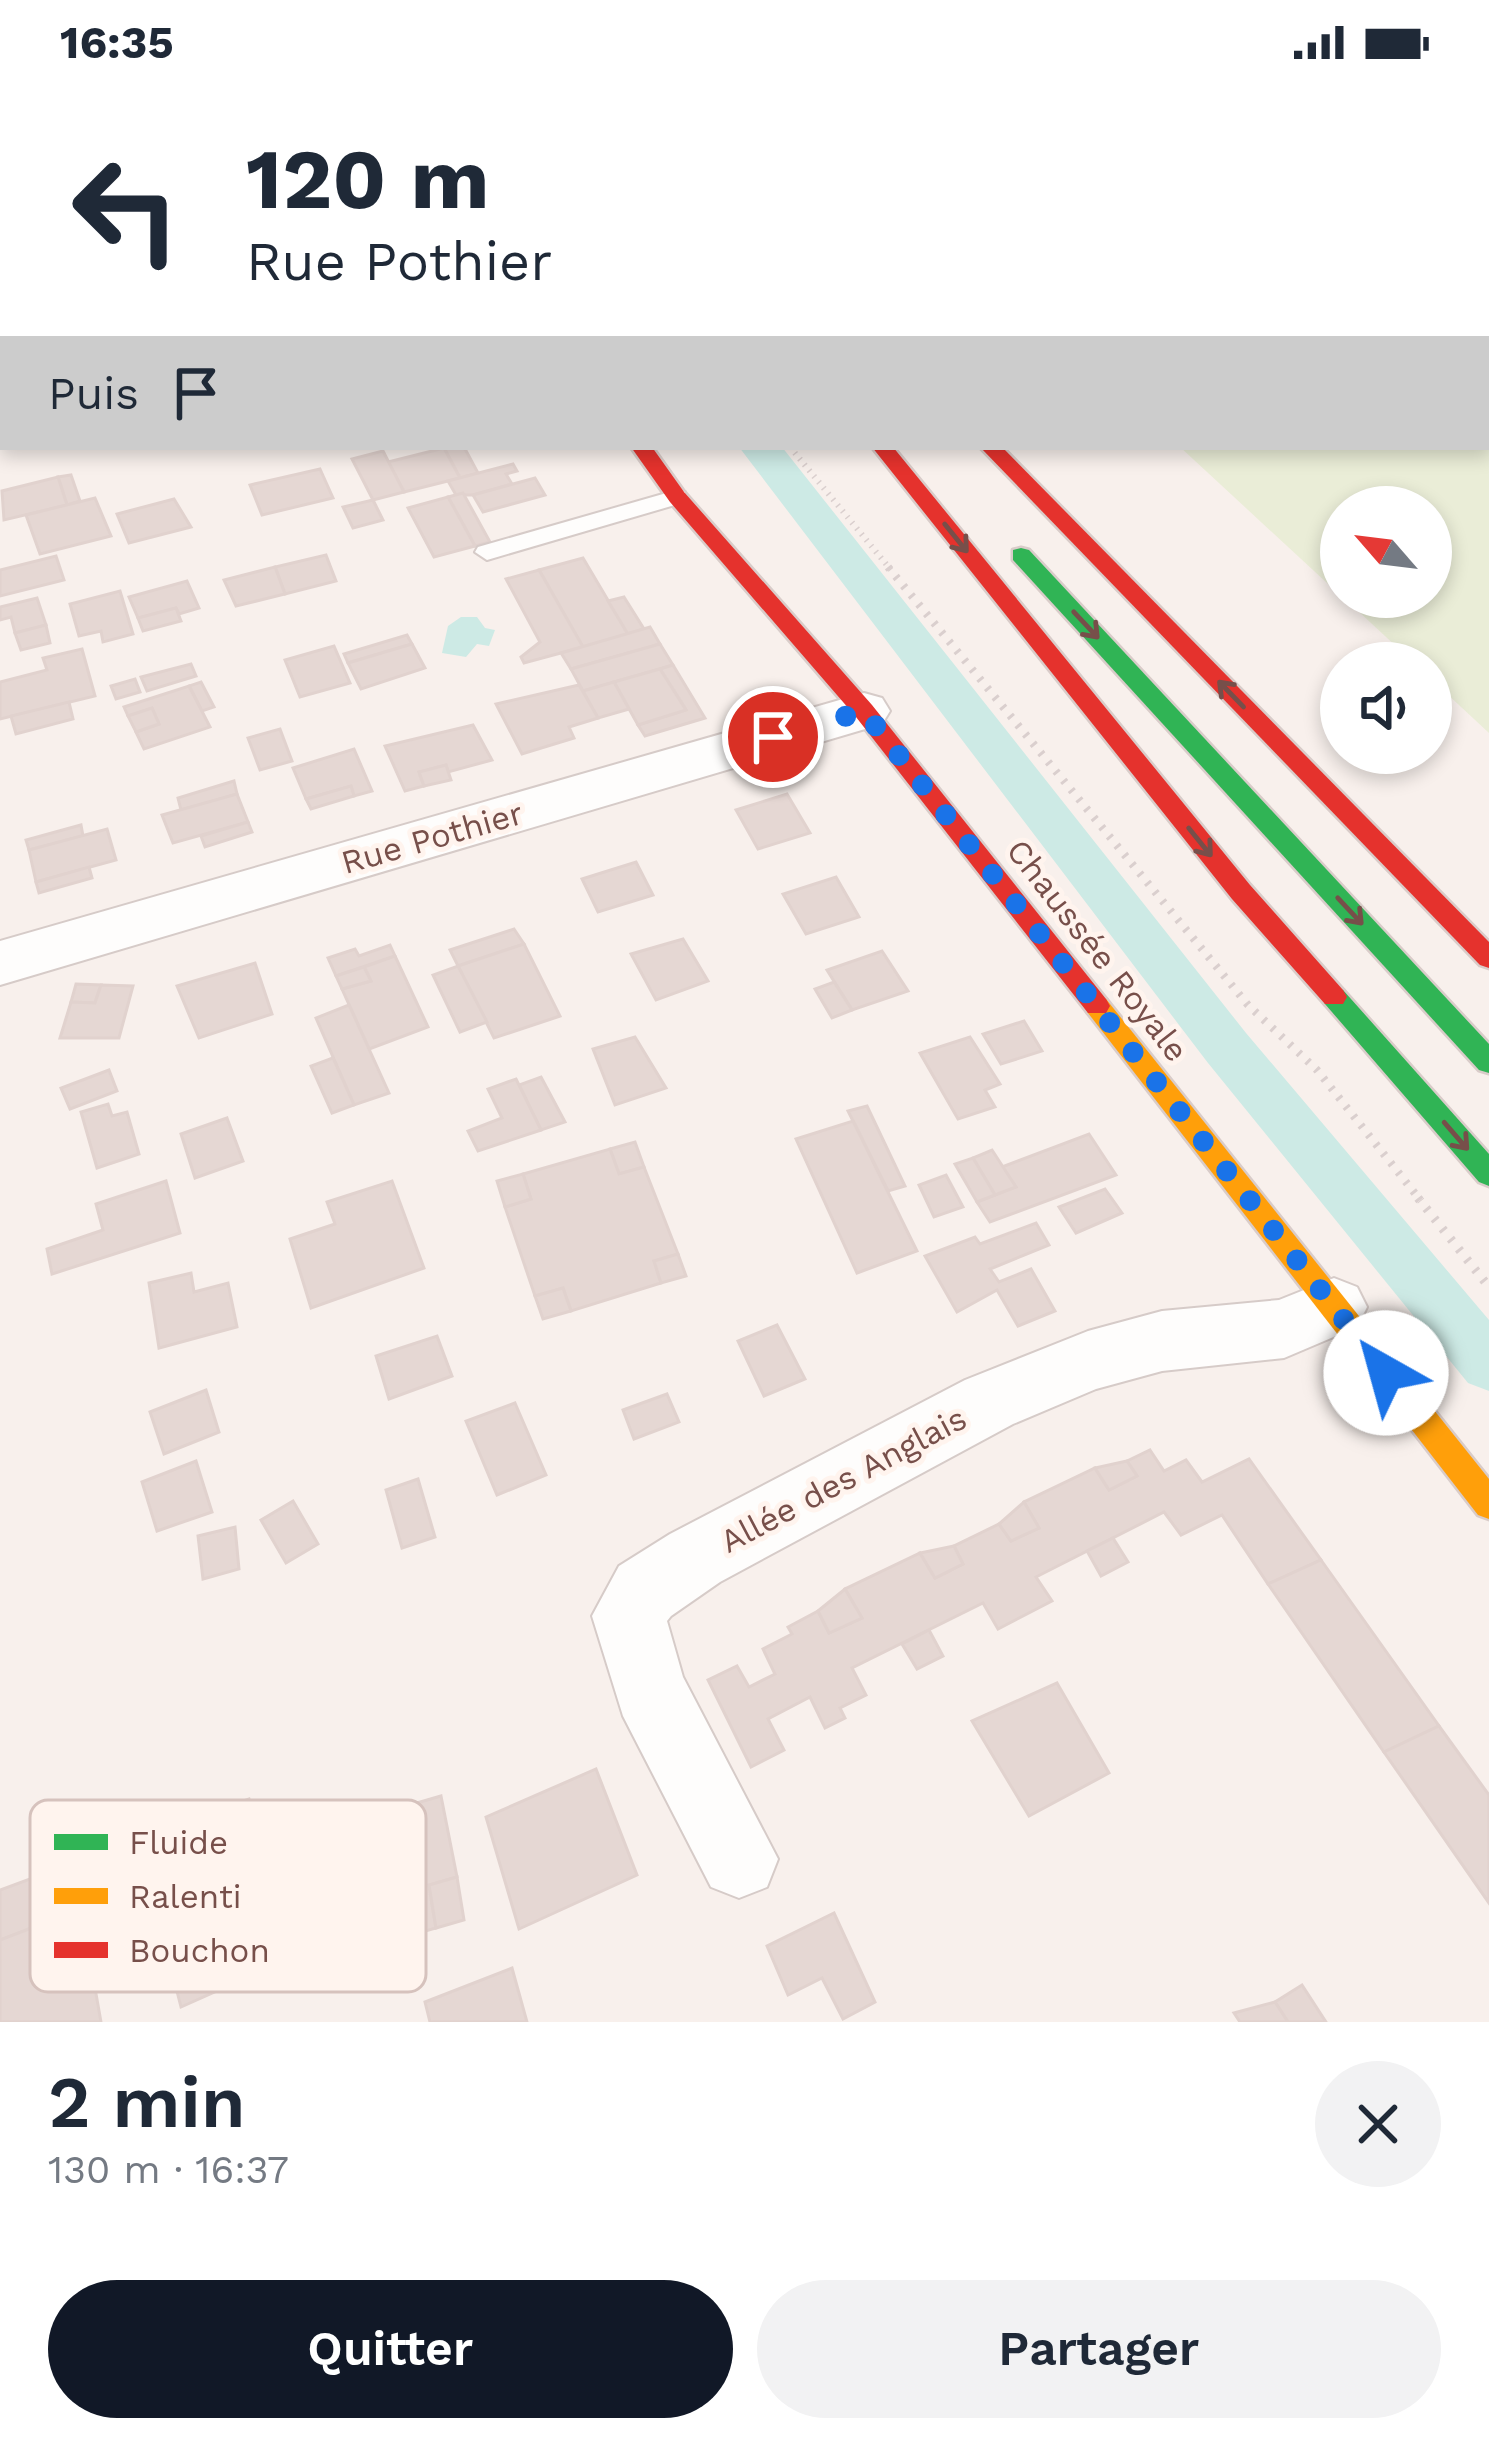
<!DOCTYPE html>
<html lang="fr">
<head>
<meta charset="utf-8">
<style>
  body { margin:0; font-family:"Work Sans",sans-serif; background:#f2f2f3; color:#1f2937; height:100vh; display:flex; flex-direction:column; font-size:45px; white-space:nowrap }
  * { box-sizing:border-box; margin:0 }
  p { font-size:39px; color:#747a83 }
  .icon { flex:none; width:66px; height:66px; fill:none; stroke:currentColor; stroke-width:2; stroke-linecap:round; stroke-linejoin:round }
  .map { position:relative; height:1938px; overflow:hidden }
  .panel { display:flex; flex-direction:column; background:#fff; flex:1 }
  .panel>* { flex:none }
  .hud { position:absolute; left:0px; top:0px; width:1491px; height:366px; box-shadow:0 6px 18px #0003; background:#fff; color:#1f2937; overflow:hidden }
  .needle { width:78px; rotate:298deg }
  .fabs { position:absolute; left:1320px; top:402px; display:grid; gap:24px }
  .fabs a { display:grid; place-items:center; width:132px; height:132px; border-radius:50%; background:#fff; box-shadow:0 6px 18px #0003; font-size:60px }
  .pin { position:absolute; display:grid; place-items:center; width:102px; height:102px; color:#fff; margin:-51px; border:6px solid #fff; border-radius:50%; box-shadow:0 3px 12px #0007 }
  .me { position:absolute; width:132px; margin:-66px; rotate:322deg; stroke-linejoin:round; filter:drop-shadow(0 0 9px #0008) }
  .turn { display:flex; align-items:center; gap:42px; height:252px; padding:0 48px; font-size:54px }
  .turn .icon { width:156px; height:156px; stroke-width:2.5 }
  .turn b { display:block; font-size:84px; line-height:102px }
  .then { display:flex; align-items:center; height:114px; padding:0 48px; background:#0003; gap:24px; font-size:45px }
  .round { display:grid; place-items:center; flex:none; width:126px; height:126px; border-radius:63px; background:#f2f2f3 }
  .overview { display:flex; align-items:center; justify-content:space-between; height:204px; padding:0 48px }
  h1 { font-size:72px; font-weight:600; line-height:90px }
  .action { display:flex; gap:24px; margin-top:auto; padding:24px 48px }
  .action a { flex:1; height:138px; border-radius:72px; background:#111827; color:#fff; font-size:48px; font-weight:600; line-height:138px; text-align:center }
  .action a+a { background:#f2f2f3; color:#1f2937 }
  .status { display:flex; justify-content:space-between; align-items:center; height:84px; padding:0 60px; background:#fff; direction:ltr }
  .status svg { height:33px; fill:currentColor }
  .map>svg:first-child { display:block }
  .green { fill:#eaedd7 }
  .water { fill:#cdeae5 }
  .lines { fill:none; stroke-linecap:round; stroke-linejoin:round }
  .canal { fill:#cdeae5; fill-rule:evenodd }
  .building { fill:#e5d7d3; stroke:#e1d2ce; stroke-width:3 }
  .lane-casing { stroke:#d6cbc8; stroke-width:4 }
  .street-casing { stroke:#d6cbc8; stroke-width:4 }
  .fast-casing { stroke:#d9ccc9; stroke-width:5 }
  .slow-casing { stroke:#d9ccc9; stroke-width:5 }
  .jam-casing { stroke:#d9ccc9; stroke-width:5 }
  .path-far2 { stroke:#dacfce; stroke-width:6; stroke-dasharray:1.5 6; stroke-linecap:butt }
  .path-far1 { stroke:#dacfce; stroke-width:8; stroke-dasharray:3 9; stroke-linecap:butt }
  .path { stroke:#dacfce; stroke-width:9; stroke-dasharray:3 10; stroke-linecap:butt }
  .lane { fill:#fefdfc; fill-rule:evenodd }
  .street { fill:#fefdfc; fill-rule:evenodd }
  .fast { fill:#30b455; fill-rule:evenodd }
  .slow { fill:#ff9f0a; fill-rule:evenodd }
  .jam { fill:#e5322d; fill-rule:evenodd }
  .oneway { stroke:#774f4a }
  .route { stroke:#1a73e8; stroke-width:21; stroke-dasharray:0 37.8 }
  .labels { text-anchor:middle; stroke-width:10; stroke-linejoin:round; paint-order:stroke }
  .street-label { font-size:33px; fill:#774f4a; stroke:#fff4ee }
  .key { fill:#fff4ee; stroke:#d6c2bd; stroke-width:3 }
  .key-label { font-size:33px; fill:#774f4a }
</style>
</head>
<body>
<div class="status"><b>16:35</b><svg viewBox="0 0 49 12"><path d="M0 12V9h3v3zM5 12V6h3v6zM10 12V3h3v9zM15 12V0h3v12zM26 1h20v11H26zM47 4h2v5h-2z"/></svg></div>
<div class="map">
<svg width="1489" height="1938" viewBox="0 0 1489 1938">
  <rect width="100%" height="100%" fill="#f8f0ec"/>
  <polygon class="green" points="788,0 1489,0 1489,649 1431,595 1431,579 1414,579 1343,513 1431,513 1431,423 1341,423 1341,512 1180,363 1488,363 1488,3"/>
  <polygon class="water" points="461,533 477,533 485,544 495,546 489,562 477,560 466,573 442,569 448,542"/>
  <g class="lines">
    <g class="canal">
      <polygon points="418,0 452,0 454,3 420,3"/>
      <polygon points="739,363 782,363 1246,949 1489,1236 1489,1307 1468,1299 1208,979"/>
    </g>
  </g>
  <g class="building">
    <polygon points="464,363 478,389 460,394 444,364"/>
    <polygon points="444,364 460,394 404,408 388,378"/>
    <polygon points="383,367 404,408 373,416 352,375"/>
    <polygon points="513,380 517,387 506,390 512,400 473,411 456,411 448,397"/>
    <polygon points="320,385 333,414 262,431 250,401"/>
    <polygon points="71,391 80,417 67,421 58,393"/>
    <polygon points="58,393 67,421 4,436 2,407"/>
    <polygon points="535,394 545,411 483,428 473,411"/>
    <polygon points="463,409 490,458 475,462 448,413"/>
    <polygon points="448,413 475,462 434,473 408,424"/>
    <polygon points="95,414 111,452 40,470 26,431"/>
    <polygon points="174,415 191,443 129,459 117,430"/>
    <polygon points="373,416 383,436 353,444 343,423"/>
    <polygon points="326,471 336,497 285,510 275,483"/>
    <polygon points="56,472 64,496 0,512 0,486"/>
    <polygon points="583,474 628,550 583,563 539,486"/>
    <polygon points="275,483 285,510 236,522 224,496"/>
    <polygon points="539,486 583,563 524,579 521,573 540,558 506,495"/>
    <polygon points="187,497 199,524 179,530 176,524 138,534 129,513"/>
    <polygon points="120,507 133,550 103,558 101,547 79,552 70,520"/>
    <polygon points="624,513 644,545 628,550 608,517"/>
    <polygon points="37,514 46,541 15,549 11,533 0,536 0,523"/>
    <polygon points="176,524 181,537 143,547 138,534"/>
    <polygon points="46,541 50,559 21,566 15,549"/>
    <polygon points="650,543 660,560 571,585 561,569"/>
    <polygon points="407,551 412,560 348,579 344,570"/>
    <polygon points="412,560 425,584 361,605 348,579"/>
    <polygon points="660,560 673,581 583,607 571,585"/>
    <polygon points="334,562 350,599 300,613 285,576"/>
    <polygon points="82,565 95,612 0,635 0,598 47,586 43,574"/>
    <polygon points="191,580 196,592 147,607 141,593"/>
    <polygon points="673,581 705,634 645,652 638,641 686,626 660,585"/>
    <polygon points="660,585 686,626 638,641 614,598"/>
    <polygon points="135,595 140,608 116,615 111,602"/>
    <polygon points="201,598 214,623 202,627 189,602"/>
    <polygon points="614,598 629,625 598,634 583,607"/>
    <polygon points="579,601 598,634 569,643 574,654 522,670 496,620"/>
    <polygon points="189,602 210,643 144,665 136,648 159,640 152,624 128,632 124,623"/>
    <polygon points="69,618 73,635 16,650 11,632"/>
    <polygon points="152,624 159,640 136,648 128,632"/>
    <polygon points="473,641 492,676 448,688 446,681 419,688 424,702 405,707 385,662"/>
    <polygon points="280,645 292,677 260,686 248,654"/>
    <polygon points="354,665 372,707 354,712 351,702 306,715 293,684"/>
    <polygon points="446,681 451,696 424,702 419,688"/>
    <polygon points="234,697 237,710 181,726 178,714"/>
    <polygon points="351,702 354,712 311,725 306,715"/>
    <polygon points="237,710 248,738 173,759 162,731"/>
    <polygon points="787,710 810,749 758,765 736,726"/>
    <polygon points="248,738 252,748 205,763 201,752"/>
    <polygon points="81,741 83,752 29,766 26,756"/>
    <polygon points="107,745 116,776 36,798 29,766"/>
    <polygon points="636,778 653,811 598,828 582,795"/>
    <polygon points="89,783 92,794 39,809 36,798"/>
    <polygon points="836,793 859,833 806,850 783,810"/>
    <polygon points="514,845 524,860 458,882 450,866"/>
    <polygon points="683,855 708,897 656,916 631,870"/>
    <polygon points="524,860 560,932 494,954 458,882"/>
    <polygon points="390,861 395,872 336,892 328,874 355,865 359,872"/>
    <polygon points="882,867 908,907 852,926 827,886"/>
    <polygon points="395,872 428,943 369,965 342,905 371,897 364,883"/>
    <polygon points="255,879 272,930 199,954 177,902"/>
    <polygon points="458,882 487,938 460,948 433,891"/>
    <polygon points="364,883 371,897 342,905 336,892"/>
    <polygon points="834,898 852,926 832,934 815,905"/>
    <polygon points="76,900 101,901 95,919 71,918"/>
    <polygon points="101,901 133,902 119,954 60,954 71,918 95,919"/>
    <polygon points="349,921 389,1009 354,1021 316,934"/>
    <polygon points="1024,937 1042,967 1001,980 983,950"/>
    <polygon points="635,953 666,1004 615,1021 593,965"/>
    <polygon points="970,953 1000,1000 985,1006 995,1023 958,1035 920,969"/>
    <polygon points="333,974 354,1021 332,1029 311,982"/>
    <polygon points="109,986 117,1007 70,1025 61,1004"/>
    <polygon points="541,993 565,1038 541,1046 519,1001"/>
    <polygon points="516,995 541,1046 478,1067 468,1047 502,1034 488,1005"/>
    <polygon points="108,1020 112,1032 127,1028 139,1070 97,1084 81,1028"/>
    <polygon points="867,1022 905,1102 888,1107 848,1027"/>
    <polygon points="227,1034 243,1077 195,1094 181,1050"/>
    <polygon points="853,1037 917,1167 857,1189 796,1055"/>
    <polygon points="1089,1050 1116,1091 990,1138 977,1118 1016,1103 1002,1083"/>
    <polygon points="635,1058 644,1083 619,1090 610,1065"/>
    <polygon points="610,1065 619,1090 644,1083 678,1170 654,1177 661,1199 571,1227 563,1204 535,1212 505,1123 531,1115 523,1090"/>
    <polygon points="992,1066 1016,1103 995,1111 973,1074"/>
    <polygon points="973,1074 995,1111 977,1118 955,1080"/>
    <polygon points="523,1090 531,1115 505,1123 497,1097"/>
    <polygon points="946,1091 963,1123 934,1133 919,1101"/>
    <polygon points="166,1097 180,1149 52,1190 47,1165 103,1146 96,1120"/>
    <polygon points="392,1097 424,1184 311,1224 290,1155 335,1140 327,1118"/>
    <polygon points="1105,1105 1122,1129 1076,1149 1059,1123"/>
    <polygon points="1036,1139 1049,1161 990,1185 999,1198 1031,1185 1055,1227 1018,1242 997,1206 957,1228 925,1172 975,1153 980,1160"/>
    <polygon points="678,1170 686,1192 661,1199 654,1177"/>
    <polygon points="191,1189 194,1208 228,1199 237,1243 159,1264 149,1199"/>
    <polygon points="563,1204 571,1227 543,1235 535,1212"/>
    <polygon points="777,1241 805,1295 764,1312 738,1257"/>
    <polygon points="437,1252 452,1292 389,1315 376,1272"/>
    <polygon points="206,1306 219,1348 164,1370 150,1328"/>
    <polygon points="667,1310 679,1338 634,1355 623,1326"/>
    <polygon points="515,1319 546,1391 497,1411 466,1337"/>
    <polygon points="1150,1366 1164,1387 1186,1376 1202,1398 1249,1375 1321,1476 1268,1500 1222,1431 1181,1451 1164,1428 1036,1493 1052,1517 998,1545 983,1519 852,1584 866,1611 840,1624 845,1634 825,1644 810,1613 768,1635 784,1666 751,1683 708,1596 737,1582 749,1603 775,1590 763,1565 792,1550 788,1543 818,1527 829,1549 862,1534 845,1505 920,1469 935,1494 963,1480 954,1462 999,1440 1011,1457 1039,1444 1024,1418 1095,1384 1109,1406 1137,1392 1127,1377"/>
    <polygon points="196,1377 212,1428 157,1447 142,1398"/>
    <polygon points="1127,1377 1137,1392 1109,1406 1095,1384"/>
    <polygon points="418,1395 435,1453 402,1464 386,1406"/>
    <polygon points="293,1417 318,1460 286,1479 261,1436"/>
    <polygon points="1024,1418 1039,1444 1011,1457 999,1440"/>
    <polygon points="235,1443 239,1485 203,1495 198,1452"/>
    <polygon points="1113,1454 1128,1478 1101,1492 1087,1467"/>
    <polygon points="954,1462 963,1480 935,1494 920,1469"/>
    <polygon points="1321,1476 1439,1642 1384,1668 1268,1500"/>
    <polygon points="845,1505 862,1534 829,1549 818,1527"/>
    <polygon points="929,1546 943,1572 917,1585 902,1560"/>
    <polygon points="1057,1599 1109,1689 1029,1732 972,1637"/>
    <polygon points="1439,1642 1489,1711 1489,1819 1384,1668"/>
    <polygon points="596,1685 637,1791 519,1845 486,1733"/>
    <polygon points="441,1712 457,1793 429,1801 436,1844 370,1863 351,1738"/>
    <polygon points="249,1715 261,1759 154,1803 142,1754"/>
    <polygon points="73,1779 81,1825 0,1856 0,1806"/>
    <polygon points="457,1793 464,1836 436,1844 429,1801"/>
    <polygon points="81,1825 101,1938 0,1938 0,1856"/>
    <polygon points="834,1829 875,1918 843,1935 822,1894 788,1911 767,1862"/>
    <polygon points="212,1859 221,1905 181,1923 169,1876"/>
    <polygon points="512,1884 527,1938 430,1938 425,1918"/>
    <polygon points="1302,1901 1326,1938 1288,1938 1275,1918"/>
    <polygon points="1275,1918 1288,1938 1240,1938 1234,1929"/>
  </g>
  <g class="lines">
    <defs>
      <g id="lane">
        <polygon points="3,72 3,84 0,85 0,73"/>
        <polygon points="677,406 685,408 685,418 487,476 475,468 478,463"/>
      </g>
      <g id="street">
        <polygon points="3,175 3,201 0,202 0,176"/>
        <polygon points="864,609 882,614 890,627 882,640 0,901 0,857"/>
        <polygon points="1334,1194 1357,1203 1367,1223 1357,1243 1284,1274 1162,1287 1096,1305 1013,1340 720,1498 671,1532 667,1537 683,1593 778,1775 767,1803 739,1814 711,1803 623,1632 592,1532 619,1482 670,1450 965,1296 1088,1247 1162,1227 1279,1216"/>
      </g>
      <g id="fast">
        <polygon points="1021,464 1029,466 1489,960 1489,989 1479,986 1013,476 1013,466"/>
        <polygon points="1334,903 1343,906 1489,1070 1489,1102 1479,1098 1325,920 1321,913 1325,906"/>
      </g>
      <polygon id="slow" points="1097,912 1106,915 1489,1395 1489,1435 1478,1431 1088,929 1084,922 1088,915"/>
      <g id="jam">
        <polygon points="365,0 382,0 384,3 367,3"/>
        <polygon points="569,0 586,0 588,3 571,3"/>
        <polygon points="627,0 644,0 646,3 629,3"/>
        <polygon points="631,363 652,363 684,408 872,621 1106,915 1110,922 1106,929 1088,929 856,633 670,418"/>
        <polygon points="872,363 893,363 1250,801 1343,906 1347,913 1343,920 1325,920 1232,815"/>
        <polygon points="980,363 1002,363 1489,858 1489,884 1480,881"/>
      </g>
    </defs>
    <use href="#lane" class="lane-casing"/>
    <use href="#street" class="street-casing"/>
    <use href="#fast" class="fast-casing"/>
    <use href="#slow" class="slow-casing"/>
    <use href="#jam" class="jam-casing"/>
    <polyline class="path-far2" points="790,363 891,486"/>
    <polyline class="path-far1" points="888,483 1248,921 1317,986 1421,1117"/>
    <polyline class="path" points="1418,1114 1489,1203"/>
    <use href="#lane" class="lane"/>
    <use href="#street" class="street"/>
    <use href="#fast" class="fast"/>
    <use href="#slow" class="slow"/>
    <use href="#jam" class="jam"/>
  </g>
  <defs><path id="oneway-shaft" d="M-6 0H5M1.5-3L5.5 0L1.5 3" fill="none" stroke-width="1.6" stroke-linecap="round" stroke-linejoin="round" transform="scale(3)"/></defs>
  <g class="oneway">
    <use href="#oneway-shaft" transform="translate(956 454) rotate(51)"/>
    <use href="#oneway-shaft" transform="translate(1086 541) rotate(47)"/>
    <use href="#oneway-shaft" transform="translate(1231 610) rotate(-134)"/>
    <use href="#oneway-shaft" transform="translate(1200 758) rotate(51)"/>
    <use href="#oneway-shaft" transform="translate(1350 827) rotate(47)"/>
    <use href="#oneway-shaft" transform="translate(1456 1052) rotate(49)"/>
  </g>
  <g class="lines">
    <polyline class="route" points="773,653 864,627 1386,1289"/>
  </g>
  <g class="labels">
    <g class="street-label">
      <text transform="translate(432 753) rotate(-16)" y="12">Rue Pothier</text>
      <text transform="translate(1098 866) rotate(52)" y="12">Chaussée Royale</text>
      <text transform="translate(843 1395) rotate(-28)" y="12">Allée des Anglais</text>
    </g>
  </g>
  <rect x="30" y="1716" width="396" height="192" rx="18" class="key"/>
  <rect x="54" y="1750" width="54" height="16" fill="#30b455"/>
  <rect x="54" y="1804" width="54" height="16" fill="#ff9f0a"/>
  <rect x="54" y="1858" width="54" height="16" fill="#e5322d"/>
  <g class="key-label">
    <text x="129" y="1770">Fluide</text>
    <text x="129" y="1824">Ralenti</text>
    <text x="129" y="1878">Bouchon</text>
  </g>
</svg>
<div class="fabs">
<a><svg class="needle" viewBox="-14 -14 28 28"><path d="M0-13l5 13h-10z" fill="#e53935"/><path d="M0 13l5-13h-10z" fill="#747a83"/></svg></a>
<a><svg class="icon" aria-label="sound" viewBox="0 0 24 24"><path d="M4 9h4l5-4v14l-5-4H4zM17 9q2 3 0 6"/></svg></a>
</div>
<div class="pin" style="left:773px;top:653px;background:#d93025"><svg class="icon" aria-label="arrive" viewBox="0 0 24 24"><path d="M6 21V4h12l-3 4 3 4H6"/></svg></div>
<svg class="me" style="left:1386px;top:1289px" viewBox="-20 -20 40 40"><circle r="19" fill="#fff"/><path d="M0-13L10 11 0 6-10 11z" fill="#1a73e8"/></svg>
<div class="hud">
<div class="turn"><svg class="icon" aria-label="left" viewBox="0 0 24 24"><path d="M17 20v-9H6M10 6l-5 5 5 5"/></svg><div><b>120 m</b>Rue Pothier</div></div>
<div class="then">Puis<svg class="icon" aria-label="arrive" viewBox="0 0 24 24"><path d="M6 21V4h12l-3 4 3 4H6"/></svg></div>
</div>
</div>
<section class="panel">
<div class="overview"><div><h1>2 min</h1><p>130 m · 16:37</p></div><a class="round"><svg class="icon" aria-label="close" viewBox="0 0 24 24"><path d="M6 6l12 12M18 6L6 18"/></svg></a></div>
<div class="action"><a>Quitter</a><a>Partager</a></div>
</section>
</body>
</html>
